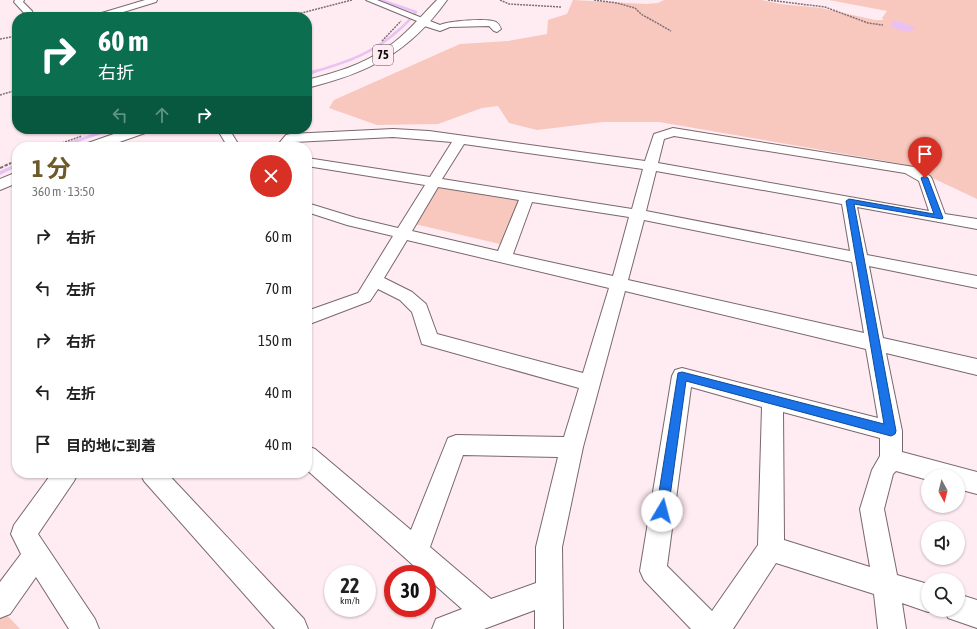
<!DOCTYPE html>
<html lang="ja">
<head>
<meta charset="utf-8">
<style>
  body { margin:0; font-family:"Asap Condensed","Noto Sans JP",sans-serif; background:#f2f2f2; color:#222; height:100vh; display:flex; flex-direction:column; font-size:15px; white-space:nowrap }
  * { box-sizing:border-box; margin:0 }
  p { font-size:13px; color:#767676 }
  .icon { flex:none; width:22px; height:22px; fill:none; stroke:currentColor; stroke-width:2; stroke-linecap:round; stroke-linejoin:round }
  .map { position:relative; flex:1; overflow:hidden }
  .sheet { position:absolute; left:12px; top:142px; width:300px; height:336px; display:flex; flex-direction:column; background:#fff; border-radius:16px; box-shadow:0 1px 3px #0004 }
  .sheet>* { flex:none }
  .hud { position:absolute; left:12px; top:12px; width:300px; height:122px; border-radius:16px; box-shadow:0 1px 3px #0004; background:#0b6e4f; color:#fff; overflow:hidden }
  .needle { width:26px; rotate:173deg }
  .buttons { position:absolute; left:921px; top:469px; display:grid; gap:8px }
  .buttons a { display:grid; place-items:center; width:44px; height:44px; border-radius:50%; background:#fff; box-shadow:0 1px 3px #0004; font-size:20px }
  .speed { position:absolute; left:324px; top:565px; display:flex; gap:8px; font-size:20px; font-weight:700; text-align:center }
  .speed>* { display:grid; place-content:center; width:52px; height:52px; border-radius:50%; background:#fff; box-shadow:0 1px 3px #0004; line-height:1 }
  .speed small { font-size:10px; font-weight:400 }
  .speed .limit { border:6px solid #d22; background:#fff; color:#111 }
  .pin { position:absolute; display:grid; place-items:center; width:34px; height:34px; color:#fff; margin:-41px -17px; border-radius:50% 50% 50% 0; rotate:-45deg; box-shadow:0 0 4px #0007 }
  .pin .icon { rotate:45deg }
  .me { position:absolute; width:44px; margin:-22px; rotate:8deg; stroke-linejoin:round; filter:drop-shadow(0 0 3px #0008) }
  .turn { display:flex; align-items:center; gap:14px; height:84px; padding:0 20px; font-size:18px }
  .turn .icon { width:52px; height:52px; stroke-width:2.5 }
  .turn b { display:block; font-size:28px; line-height:34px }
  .lanes { display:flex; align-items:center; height:38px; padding:0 20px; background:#0003; justify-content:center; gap:20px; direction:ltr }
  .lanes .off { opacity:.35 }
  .round { display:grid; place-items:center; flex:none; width:42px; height:42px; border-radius:21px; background:#f2f2f2 }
  .summary { display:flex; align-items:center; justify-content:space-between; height:68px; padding:0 20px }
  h1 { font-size:24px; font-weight:700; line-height:30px; color:#6e5a29 }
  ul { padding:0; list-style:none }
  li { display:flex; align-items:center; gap:12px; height:52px; padding:0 20px }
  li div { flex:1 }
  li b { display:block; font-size:15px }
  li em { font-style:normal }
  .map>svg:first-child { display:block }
  .green { fill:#f8c7bd }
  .water { fill:#e9c1f4 }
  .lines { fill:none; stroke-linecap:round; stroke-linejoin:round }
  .stream-far2 { stroke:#e9c1f4; stroke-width:2.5 }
  .stream-far1 { stroke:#e9c1f4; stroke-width:3 }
  .stream { stroke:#e9c1f4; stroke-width:3.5 }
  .minor-casing { stroke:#79686d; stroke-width:2 }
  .major-casing { stroke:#79686d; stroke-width:2 }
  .path-far1 { stroke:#7d7074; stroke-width:1.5; stroke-dasharray:2 1; stroke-linecap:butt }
  .path { stroke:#7d7074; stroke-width:2; stroke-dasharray:3.5 1.5; stroke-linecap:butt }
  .minor { fill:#fff; fill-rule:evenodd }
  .major { fill:#fff; fill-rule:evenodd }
  .route { fill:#1a73e8; stroke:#114b97 }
  .labels { text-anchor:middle; stroke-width:4; stroke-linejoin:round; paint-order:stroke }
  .shield { fill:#ffebf2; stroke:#584e51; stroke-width:1 }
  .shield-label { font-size:12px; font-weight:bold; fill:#100a0c }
</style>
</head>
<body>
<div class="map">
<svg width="977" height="629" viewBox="0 0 977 629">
  <rect width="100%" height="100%" fill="#ffebf2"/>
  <g class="green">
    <polygon points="573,0 646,4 658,3 664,0 762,0 780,4 821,8 875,20 884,20 882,18 887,11 829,0 977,0 977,199 903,164 659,122 603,122 537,130 509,123 498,106 482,108 438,124 377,125 329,108 334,100 460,44 508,41 547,34 548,20 567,14"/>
    <polygon points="442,186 519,199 521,202 504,245 415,224 437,187"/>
    <polygon points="0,608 20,629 0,629"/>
  </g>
  <path class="water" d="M894,21H898L916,28C908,34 898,30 890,26Z"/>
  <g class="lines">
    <path class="stream-far2" d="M313,72C348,62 374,53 401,28C406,23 412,18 416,12L381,0"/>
    <g class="stream-far1">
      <polyline points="307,74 316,71"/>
      <polyline points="59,147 111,129"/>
    </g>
    <polyline class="stream" points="0,173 17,165"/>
    <defs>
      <g id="minor">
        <polygon points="15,0 24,0 23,2 32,11 34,17 26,17 25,14 14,2"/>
        <polygon points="145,0 157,0 156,2 107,17 94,17 95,15"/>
        <path d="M366,0H377L440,25C449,21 487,18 496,22C499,24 500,26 501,29L497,32L494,31L489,26L450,27L440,31L418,24L417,21Z"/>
        <path d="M673,128L914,167L930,176L932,179L945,214L977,219V229L857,207L867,255L977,276V288L869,266L883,338L977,359V375L886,353L902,431V452L977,472V494L958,489V476H928V480L896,471L893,474L884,509L897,575L928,584V610H932L928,612L902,603L906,629H878L874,594L776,563L733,629H691L644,580L640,571L672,376L675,370L682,368L878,418L866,349L625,291L583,447L562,547L563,629H535V610L484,629H432L436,619L462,609L427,578V574H423L307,470V446L315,449L411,530L448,438L456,435L564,437L579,388L422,344L412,312L400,300L378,289L370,301L307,325V311L358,293L393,236L347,225L307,212V203L356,218L398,228L425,185L307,166V158L430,177L452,142L393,137L294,142L289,147H276L286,135L290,134L393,129L429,131L645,161L654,134ZM674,136L905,173L919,181L929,211L658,163L664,139ZM464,144L643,169L632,209L442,179ZM656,171L842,204L850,251L646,211ZM438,187L519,200L498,251L412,231ZM532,202L629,217L613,276L513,254ZM644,220L852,262L864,333L628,280ZM407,240L609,288L583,373L437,334L426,304L412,292L384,278ZM691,387L762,407L758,545L712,611L667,566ZM783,412L880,438V456L872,470L860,509L870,567L784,540ZM463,455L558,457L536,547V583L491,599L430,547Z"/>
        <polygon points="217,129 229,129 240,147 228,147"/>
        <polygon points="52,473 78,473 74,481 38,534 95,619 99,629 69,629 36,577 10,614 0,618 0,582 21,554 11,534 14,525"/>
        <polygon points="140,473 167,473 304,619 308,629 275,629 144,481"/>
        <polygon points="958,594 977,600 977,628 948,618 945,610 958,610"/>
      </g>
      <g id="major">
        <path d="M437,0H447C409,53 368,73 307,88V80C334,73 362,65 385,49C405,36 420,17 437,0Z"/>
        <polygon points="128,129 150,129 148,132 105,147 82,147 85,144"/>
        <polygon points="17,172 17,183 0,190 0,179"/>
      </g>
    </defs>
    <use href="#minor" class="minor-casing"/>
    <use href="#major" class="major-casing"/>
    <g class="path-far1">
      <polyline points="500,0 509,4 561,7"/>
      <polyline points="594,0 617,3 635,8 641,14 671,31"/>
      <polyline points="768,0 825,7 868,23 883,25"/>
      <polyline points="286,17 352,0"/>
      <polyline points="0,39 17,36"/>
      <polyline points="382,41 401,21"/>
      <polyline points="0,95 17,90"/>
      <polyline points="51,147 82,136"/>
      <polyline points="9,164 17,161"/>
    </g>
    <polyline class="path" points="0,168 11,163"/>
    <use href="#minor" class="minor"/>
    <use href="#major" class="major"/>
  </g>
  <polygon class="route" points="925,176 928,178 943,218 942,219 854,204 896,431 895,434 891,436 686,381 668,511 666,515 662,517 658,515 656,511 678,373 682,372 884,424 846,201 849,199 934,214 921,178"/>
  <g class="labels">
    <rect class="shield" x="373" y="45" width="20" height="20" rx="3"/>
    <g class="shield-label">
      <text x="383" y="59">75</text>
    </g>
  </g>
</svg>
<div class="buttons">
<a><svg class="needle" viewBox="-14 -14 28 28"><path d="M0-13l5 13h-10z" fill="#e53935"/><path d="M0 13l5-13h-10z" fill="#767676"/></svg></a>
<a><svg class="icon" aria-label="sound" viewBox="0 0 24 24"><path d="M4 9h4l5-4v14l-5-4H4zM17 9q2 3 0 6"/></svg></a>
<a><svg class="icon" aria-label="search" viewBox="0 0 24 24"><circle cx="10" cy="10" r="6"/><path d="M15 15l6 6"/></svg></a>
</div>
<div class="speed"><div>22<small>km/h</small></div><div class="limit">30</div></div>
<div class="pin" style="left:925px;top:178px;background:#d93025"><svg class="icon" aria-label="arrive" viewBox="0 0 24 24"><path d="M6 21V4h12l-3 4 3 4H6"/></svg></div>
<svg class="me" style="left:662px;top:511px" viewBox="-20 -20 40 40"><circle r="19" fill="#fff"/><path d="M0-13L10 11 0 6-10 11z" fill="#1a73e8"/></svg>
<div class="hud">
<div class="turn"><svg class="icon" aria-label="right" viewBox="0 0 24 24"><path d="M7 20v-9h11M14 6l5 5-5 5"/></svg><div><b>60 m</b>右折</div></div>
<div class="lanes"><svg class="icon off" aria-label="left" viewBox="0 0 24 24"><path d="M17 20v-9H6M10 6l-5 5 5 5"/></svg><svg class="icon off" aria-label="ahead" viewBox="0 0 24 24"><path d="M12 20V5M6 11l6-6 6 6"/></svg><svg class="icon" aria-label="right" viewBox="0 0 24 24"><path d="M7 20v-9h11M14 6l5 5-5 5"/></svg></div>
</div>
<section class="sheet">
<div class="summary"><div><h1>1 分</h1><p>360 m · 13:50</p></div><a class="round" style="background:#d93025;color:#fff"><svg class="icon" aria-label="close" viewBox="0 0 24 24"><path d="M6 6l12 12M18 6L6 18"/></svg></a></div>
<ul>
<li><svg class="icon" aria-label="right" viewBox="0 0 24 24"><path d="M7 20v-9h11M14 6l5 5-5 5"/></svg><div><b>右折</b></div><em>60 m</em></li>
<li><svg class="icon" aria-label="left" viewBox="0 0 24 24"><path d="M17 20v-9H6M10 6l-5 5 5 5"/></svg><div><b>左折</b></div><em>70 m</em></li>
<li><svg class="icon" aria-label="right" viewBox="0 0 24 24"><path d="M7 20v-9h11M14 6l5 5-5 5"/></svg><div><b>右折</b></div><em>150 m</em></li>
<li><svg class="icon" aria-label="left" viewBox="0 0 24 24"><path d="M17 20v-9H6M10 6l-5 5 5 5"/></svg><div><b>左折</b></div><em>40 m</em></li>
<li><svg class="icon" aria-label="arrive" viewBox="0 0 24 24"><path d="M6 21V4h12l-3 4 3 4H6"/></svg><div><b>目的地に到着</b></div><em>40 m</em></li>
</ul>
</section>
</div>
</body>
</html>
